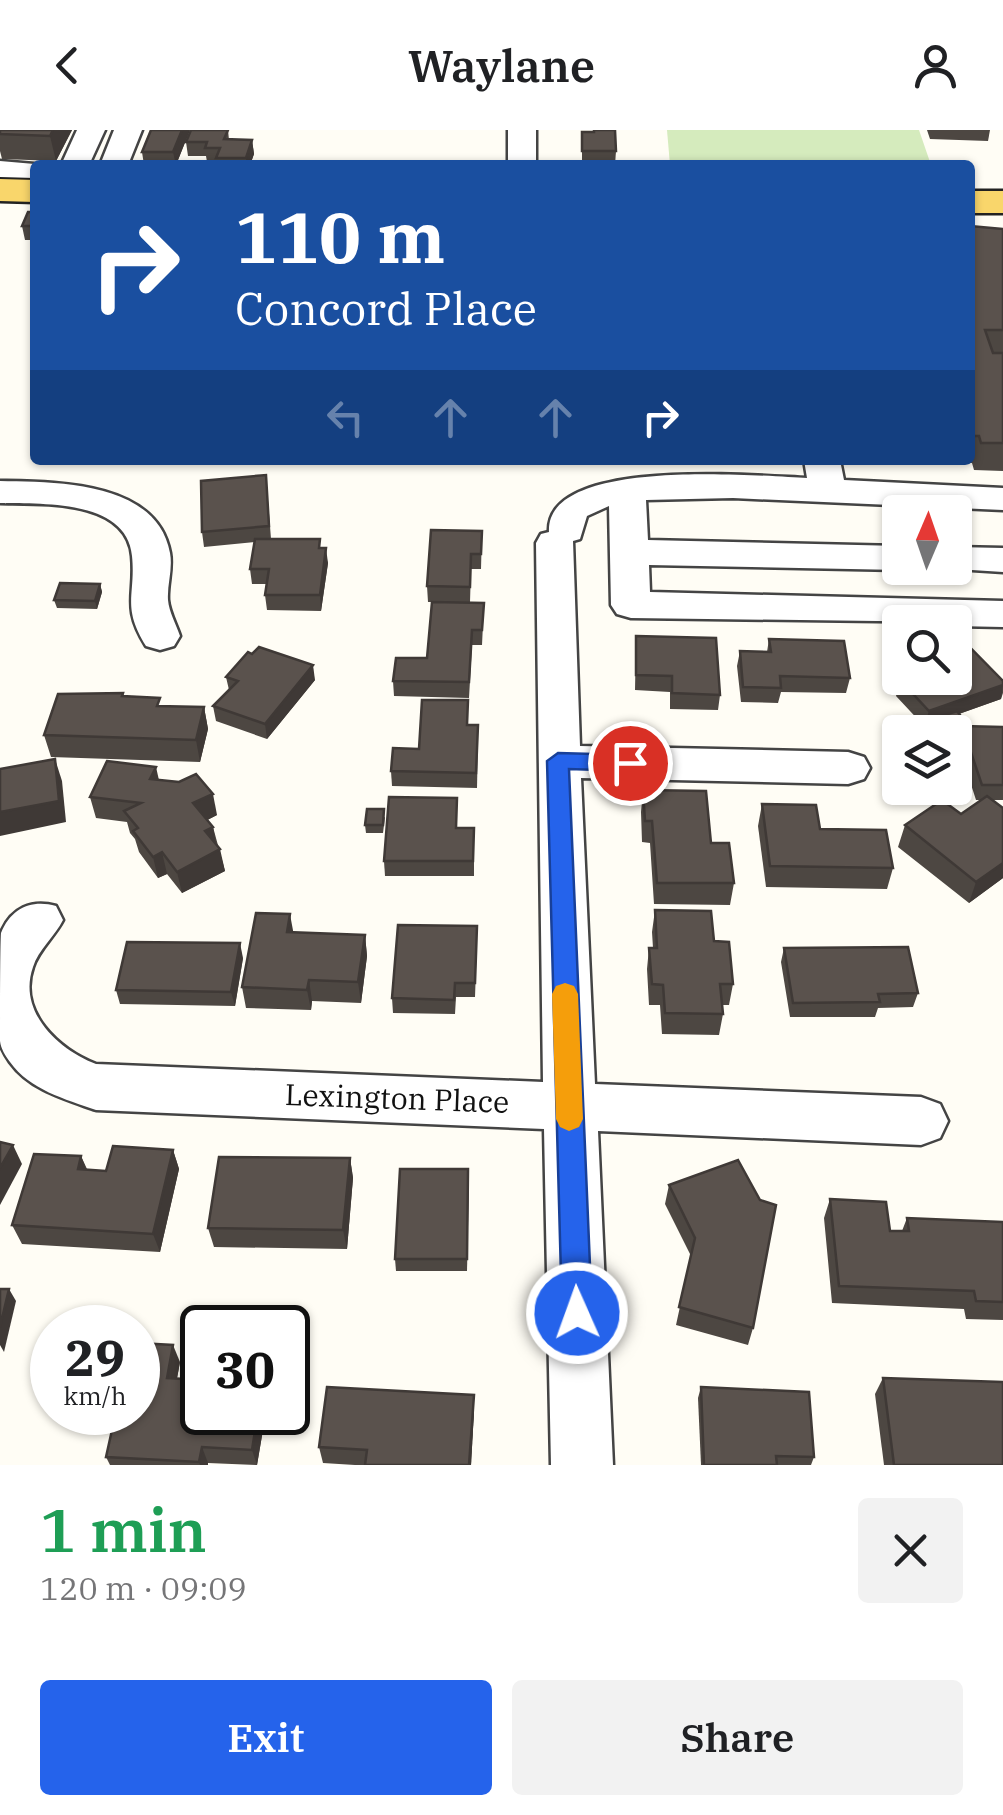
<!DOCTYPE html>
<html lang="en">
<head>
<meta charset="utf-8">
<style>
  body { margin:0; font-family:"IBM Plex Serif",serif; background:#f2f2f2; color:#202124; height:100vh; display:flex; flex-direction:column; font-size:38px; white-space:nowrap }
  * { box-sizing:border-box; margin:0 }
  p { font-size:32px; color:#757577 }
  .icon { flex:none; width:55px; height:55px; fill:none; stroke:currentColor; stroke-width:2; stroke-linecap:round; stroke-linejoin:round }
  .map { position:relative; height:1335px; overflow:hidden }
  .panel { display:flex; flex-direction:column; background:#fff; flex:1 }
  .panel>* { flex:none }
  .top-card { position:absolute; left:30px; top:30px; width:945px; height:305px; border-radius:10px; box-shadow:0 2px 8px #0004; background:#1a4fa0; color:#fff; overflow:hidden }
  .needle { width:65px; rotate:2deg }
  .buttons { position:absolute; left:882px; top:365px; display:grid; gap:20px }
  .buttons a { display:grid; place-items:center; width:90px; height:90px; border-radius:10px; background:#fff; box-shadow:0 2px 8px #0004; font-size:50px }
  .speed { position:absolute; left:30px; top:1175px; display:flex; gap:20px; font-size:50px; font-weight:700; text-align:center }
  .speed>* { display:grid; place-content:center; width:130px; height:130px; border-radius:50%; background:#fff; box-shadow:0 2px 8px #0004; line-height:1 }
  .speed small { font-size:25px; font-weight:400 }
  .speed .limit { border:5px solid #111; border-radius:15px; background:#fff; color:#111 }
  .pin { position:absolute; display:grid; place-items:center; width:85px; height:85px; color:#fff; margin:-42px; border:5px solid #fff; border-radius:50%; box-shadow:0 2px 10px #0007 }
  .me { position:absolute; width:110px; margin:-55px; rotate:358deg; stroke-linejoin:round; filter:drop-shadow(0 0 8px #0008) }
  .turn { display:flex; align-items:center; gap:35px; height:210px; padding:0 40px; font-size:45px }
  .turn .icon { width:130px; height:130px; stroke-width:2.5 }
  .turn b { display:block; font-size:70px; line-height:85px }
  .lanes { display:flex; align-items:center; height:95px; padding:0 40px; background:#0003; justify-content:center; gap:50px; direction:ltr }
  .lanes .off { opacity:.35 }
  .round { display:grid; place-items:center; flex:none; width:105px; height:105px; border-radius:10px; background:#f2f2f2 }
  .overview { display:flex; align-items:center; justify-content:space-between; height:170px; padding:0 40px }
  h1 { font-size:60px; font-weight:600; line-height:75px; color:#1e9e55 }
  .button { display:flex; gap:20px; margin-top:auto; padding:20px 40px }
  .button a { flex:1; height:115px; border-radius:10px; background:#2563eb; color:#fff; font-size:40px; font-weight:600; line-height:115px; text-align:center }
  .button a+a { background:#f2f2f2; color:#202124 }
  header { display:flex; justify-content:space-between; align-items:center; height:130px; padding:0 40px; background:#fff; font-size:45px; font-weight:600 }
  .map>svg:first-child { display:block }
  .green { fill:#d5ebbd }
  .lines { fill:none; stroke-linecap:round; stroke-linejoin:round }
  .minor-casing { stroke:#444; stroke-width:5 }
  .major-casing { stroke:#222; stroke-width:5 }
  .minor { fill:#fff; fill-rule:evenodd }
  .major { fill:#f9d66b; fill-rule:evenodd }
  .wall { fill:#4d4742 }
  .shaded-wall { fill:#3f3936 }
  .building { fill:#5a524d; stroke:#3f3936; stroke-width:2.5 }
  .route { fill:#2563eb; stroke:#184099; stroke-width:2.5 }
  .slow { fill:#f59e0b }
  .labels { text-anchor:middle; stroke-width:10; stroke-linejoin:round; paint-order:stroke }
  .street-label { font-size:30px; fill:#111; stroke:#fff }
</style>
</head>
<body>
<header><svg class="icon" aria-label="back" viewBox="0 0 24 24"><path d="M15 5l-7 7 7 7"/></svg>Waylane<svg class="icon" aria-label="person" viewBox="0 0 24 24"><circle cx="12" cy="8" r="4"/><path d="M4 21q1-7 8-7t8 7"/></svg></header>
<div class="map">
<svg width="1003" height="1335" viewBox="0 0 1003 1335">
  <rect width="100%" height="100%" fill="#fffdf5"/>
  <polygon class="green" points="667,0 919,0 931,35 670,35"/>
  <g class="lines">
    <defs>
      <g id="minor">
        <polygon points="77,0 105,0 89,35 61,35"/>
        <polygon points="114,0 142,0 128,35 100,35"/>
        <rect x="508" y="0" width="28" height="35"/>
        <polygon points="0,31 46,35 35,35 35,48 0,47"/>
        <path d="M804,330H840L844,350L1003,358V380L733,368L646,370L648,410L900,416V438H911L900,440L649,435L650,462L1003,471V497L955,496V492L631,488L617,484L611,475L609,376L587,386L580,409L573,411L580,616L848,622L864,627L870,638L864,649L848,654L581,648L595,954L921,967L940,974L948,991L940,1008L921,1015L598,1001L613,1335H551L544,999L96,980C65,969 30,960 10,932C5,925 1,919 0,911C0,895 0,815 1,803C11,778 32,769 56,776L63,790C55,806 38,820 33,837C17,882 59,920 96,934L543,952L536,413L541,404L549,402C545,326 757,346 807,348Z"/>
        <path d="M0,351C56,352 157,351 170,423C173,439 167,454 168,470C169,482 176,494 180,506L174,516L160,520L146,516C121,476 136,465 132,426C127,369 41,374 0,373Z"/>
        <polygon points="955,417 1003,418 1003,442 941,438 955,438"/>
      </g>
      <g id="major">
        <polygon points="0,49 35,50 35,72 0,71"/>
        <rect x="970" y="61" width="33" height="22"/>
      </g>
    </defs>
    <use href="#minor" class="minor-casing"/>
    <use href="#major" class="major-casing"/>
    <use href="#minor" class="minor"/>
    <use href="#major" class="major"/>
  </g>
  <g class="wall">
    <polygon points="0,0 72,0 56,31 2,29 0,21"/>
    <polygon points="190,0 176,35 144,35 142,22"/>
    <polygon points="228,0 229,10 252,10 254,24 250,35 217,35 217,32 207,32 206,26 188,26 186,12"/>
    <polygon points="927,0 990,0 988,11 930,9"/>
    <polygon points="582,2 616,21 615,35 582,34"/>
    <polygon points="35,82 35,110 25,110 22,96"/>
    <polygon points="970,96 1003,99 1003,341 974,340 972,333 919,332 918,330 970,330"/>
    <polygon points="266,345 271,409 321,418 328,433 321,481 267,480 265,465 266,454 252,454 250,439 255,412 204,417 202,402"/>
    <polygon points="482,401 481,439 471,439 470,472 428,472 427,456"/>
    <polygon points="100,454 102,462 97,479 57,478 54,470"/>
    <polygon points="484,473 482,515 472,515 469,568 394,566 393,551 427,528"/>
    <polygon points="636,506 720,565 718,580 670,579 670,562 635,560"/>
    <polygon points="769,509 850,548 846,563 781,562 778,573 741,572 737,536 740,521 767,522"/>
    <polygon points="226,547 315,550 267,609 216,591 213,576 229,560"/>
    <polygon points="900,550 1003,551 1003,563 1001,569 959,584 963,589 961,596 941,602 932,602 927,597 928,595 924,596 896,566"/>
    <polygon points="123,563 124,566 162,576 204,577 208,599 200,632 51,627 44,605"/>
    <polygon points="468,595 478,610 477,658 392,656 391,641 419,619"/>
    <polygon points="962,596 1003,597 1003,670 992,670 1003,678 1003,748 969,773 898,717 905,695 961,684 982,670 976,670 957,611"/>
    <polygon points="159,650 217,685 207,690 213,697 225,741 182,763 167,744 158,748 139,722 135,709 130,703 127,692 96,688 90,667"/>
    <polygon points="643,660 711,713 734,753 730,775 654,774 650,713 642,712 641,682"/>
    <polygon points="762,674 820,699 893,738 887,759 766,757 758,696"/>
    <polygon points="385,687 383,703 366,703 365,695"/>
    <polygon points="457,698 474,698 474,746 385,746 384,731"/>
    <polygon points="655,780 714,811 733,854 729,875 722,875 723,884 719,905 662,904 660,875 649,875 647,839 649,818 653,818 652,802"/>
    <polygon points="293,802 365,805 367,826 361,873 312,871 311,880 246,878 242,857"/>
    <polygon points="477,811 475,867 456,867 455,884 393,883 392,868"/>
    <polygon points="784,818 918,863 913,877 878,878 875,887 790,887 781,832"/>
    <polygon points="243,828 235,876 120,874 116,860"/>
    <polygon points="173,1020 179,1039 160,1122 22,1114 12,1095 81,1026 87,1039 106,1041"/>
    <polygon points="350,1028 353,1048 347,1119 214,1117 208,1098"/>
    <polygon points="469,1053 467,1141 396,1141 395,1129"/>
    <polygon points="669,1055 753,1198 748,1215 676,1195 691,1126 665,1074"/>
    <polygon points="830,1069 890,1101 902,1101 907,1088 1003,1092 1003,1190 966,1189 964,1179 832,1173 824,1088"/>
    <polygon points="180,1232 177,1248 202,1282 266,1282 257,1335 208,1333 208,1335 110,1335 106,1327"/>
    <polygon points="883,1248 1003,1335 884,1335 875,1264"/>
    <polygon points="701,1257 814,1327 811,1335 701,1335 698,1268"/>
    <polygon points="474,1265 474,1281 471,1335 355,1335 323,1333 319,1317"/>
  </g>
  <g class="shaded-wall">
    <polygon points="53,0 72,0 56,31 50,6"/>
    <polygon points="182,0 190,0 176,35 173,22"/>
    <polygon points="252,10 254,24 250,35 247,35 246,28"/>
    <polygon points="326,418 328,433 321,481 320,465"/>
    <polygon points="100,454 102,462 97,479 95,471"/>
    <polygon points="313,535 315,550 267,609 265,594"/>
    <polygon points="1003,555 1001,569 933,593 930,590 928,595 924,596 929,581"/>
    <polygon points="204,577 208,599 200,632 196,610"/>
    <polygon points="963,589 961,596 941,602 934,602 936,597"/>
    <polygon points="55,629 62,651 66,692 0,706 0,682"/>
    <polygon points="156,637 161,659 150,649"/>
    <polygon points="213,664 217,685 198,695 193,673"/>
    <polygon points="213,697 217,718 205,701"/>
    <polygon points="220,719 225,741 182,763 177,742"/>
    <polygon points="162,722 167,744 158,748 153,727"/>
    <polygon points="1003,733 1003,748 969,773 976,752"/>
    <polygon points="290,784 294,806 287,802"/>
    <polygon points="365,805 367,826 361,873 358,852"/>
    <polygon points="240,813 243,828 235,876 231,862"/>
    <polygon points="309,850 312,871 311,880 307,860"/>
    <polygon points="13,1015 22,1034 0,1075 0,1038"/>
    <polygon points="173,1020 179,1039 160,1122 153,1104"/>
    <polygon points="81,1026 89,1046 78,1039"/>
    <polygon points="350,1028 353,1048 347,1119 343,1100"/>
    <polygon points="9,1159 16,1171 4,1222 0,1215 0,1197"/>
    <polygon points="173,1215 180,1232 174,1265 167,1248"/>
    <polygon points="474,1265 474,1281 471,1335 469,1335"/>
    <polygon points="258,1282 266,1282 257,1335 252,1320"/>
    <polygon points="202,1317 208,1333 208,1335 200,1335 199,1332"/>
  </g>
  <g class="building">
    <polygon points="0,0 53,0 50,6 0,4"/>
    <polygon points="151,0 182,0 173,22 142,22"/>
    <polygon points="191,0 228,0 224,9 252,10 246,28 216,28 220,18 205,18 207,12 186,12"/>
    <polygon points="594,0 615,0 616,21 582,21 582,2 594,2"/>
    <polygon points="28,82 35,82 35,96 22,96"/>
    <polygon points="970,96 1003,99 1003,200 985,200 993,223 1003,223 1003,313 981,313 979,306 970,306"/>
    <polygon points="266,345 269,396 202,402 201,351"/>
    <polygon points="431,400 482,401 481,424 471,424 470,457 427,456"/>
    <polygon points="255,409 320,409 319,418 326,418 320,465 265,465 269,439 250,439"/>
    <polygon points="60,453 100,454 95,471 54,470"/>
    <polygon points="432,472 484,473 482,500 472,500 469,552 393,551 396,528 427,528"/>
    <polygon points="955,502 1003,551 1003,555 929,581 900,550 909,548 955,548"/>
    <polygon points="636,506 716,508 720,565 672,563 672,546 636,545"/>
    <polygon points="769,509 844,511 850,548 780,546 781,558 743,557 740,521 771,522"/>
    <polygon points="259,517 313,535 265,594 213,576 238,551 226,547 248,522 252,524"/>
    <polygon points="123,563 122,566 160,568 157,576 204,577 196,610 44,605 58,564"/>
    <polygon points="422,570 468,570 467,595 478,595 476,643 391,641 393,618 419,619"/>
    <polygon points="957,581 963,589 936,597 930,590"/>
    <polygon points="962,596 1003,597 1003,655 982,655"/>
    <polygon points="55,629 59,671 0,682 0,639"/>
    <polygon points="107,631 156,637 150,649 179,652 196,644 213,664 193,673 213,697 205,701 220,719 177,742 162,722 153,727 133,701 138,698 124,681 141,673 90,667"/>
    <polygon points="643,660 706,661 711,713 729,713 734,753 657,753 652,691 645,691"/>
    <polygon points="987,666 1003,678 1003,733 976,752 905,695 942,670 961,684"/>
    <polygon points="389,667 457,668 456,698 474,698 473,731 384,731"/>
    <polygon points="762,674 816,675 820,699 886,700 893,738 770,736"/>
    <polygon points="367,679 384,679 383,695 365,695"/>
    <polygon points="655,780 711,781 714,811 729,812 733,854 720,854 723,884 665,883 663,855 652,854 649,818 657,818"/>
    <polygon points="256,783 290,784 287,802 365,805 358,852 309,850 307,860 242,857"/>
    <polygon points="398,795 477,796 475,853 455,853 454,870 392,868"/>
    <polygon points="127,812 240,813 231,862 116,860"/>
    <polygon points="908,817 918,863 878,864 880,872 793,873 784,818"/>
    <polygon points="0,1012 13,1015 0,1038"/>
    <polygon points="113,1016 173,1020 153,1104 12,1095 34,1024 81,1026 78,1039 106,1041"/>
    <polygon points="219,1027 350,1028 343,1100 208,1098"/>
    <polygon points="738,1030 760,1070 776,1075 753,1198 679,1177 695,1108 669,1055"/>
    <polygon points="400,1039 468,1039 467,1129 395,1129"/>
    <polygon points="830,1069 886,1072 890,1101 909,1101 907,1088 1003,1092 1003,1172 976,1171 974,1161 839,1156"/>
    <polygon points="0,1159 9,1159 0,1197"/>
    <polygon points="138,1213 173,1215 167,1248 202,1250 202,1282 258,1282 252,1320 202,1317 199,1332 106,1327 116,1282 138,1282"/>
    <polygon points="883,1248 1003,1252 1003,1335 894,1335"/>
    <polygon points="327,1257 474,1265 469,1335 365,1335 367,1320 319,1317"/>
    <polygon points="701,1257 809,1262 814,1327 776,1326 777,1335 704,1335"/>
  </g>
  <polygon class="route" points="558,623 630,625 642,633 630,641 569,639 592,1183 587,1193 577,1197 566,1193 562,1183 547,631"/>
  <polygon class="slow" points="565,853 574,856 578,864 583,989 579,997 569,1001 560,997 556,989 552,864 556,856"/>
  <g class="labels">
    <g class="street-label">
      <text transform="translate(397 969) rotate(2)" y="10">Lexington Place</text>
    </g>
  </g>
</svg>
<div class="buttons">
<a><svg class="needle" viewBox="-14 -14 28 28"><path d="M0-13l5 13h-10z" fill="#e53935"/><path d="M0 13l5-13h-10z" fill="#757577"/></svg></a>
<a><svg class="icon" aria-label="search" viewBox="0 0 24 24"><circle cx="10" cy="10" r="6"/><path d="M15 15l6 6"/></svg></a>
<a><svg class="icon" aria-label="layers" viewBox="0 0 24 24"><path d="M12 4l9 5-9 5-9-5zM3 14l9 5 9-5"/></svg></a>
</div>
<div class="speed"><div>29<small>km/h</small></div><div class="limit">30</div></div>
<div class="pin" style="left:630px;top:633px;background:#d93025"><svg class="icon" aria-label="arrive" viewBox="0 0 24 24"><path d="M6 21V4h12l-3 4 3 4H6"/></svg></div>
<svg class="me" style="left:577px;top:1183px" viewBox="-20 -20 40 40"><circle r="17" fill="#2563eb" stroke="#fff" stroke-width="3"/><path d="M0-11L8 9 0 5-8 9z" fill="#fff"/></svg>
<div class="top-card">
<div class="turn"><svg class="icon" aria-label="right" viewBox="0 0 24 24"><path d="M7 20v-9h11M14 6l5 5-5 5"/></svg><div><b>110 m</b>Concord Place</div></div>
<div class="lanes"><svg class="icon off" aria-label="left" viewBox="0 0 24 24"><path d="M17 20v-9H6M10 6l-5 5 5 5"/></svg><svg class="icon off" aria-label="ahead" viewBox="0 0 24 24"><path d="M12 20V5M6 11l6-6 6 6"/></svg><svg class="icon off" aria-label="ahead" viewBox="0 0 24 24"><path d="M12 20V5M6 11l6-6 6 6"/></svg><svg class="icon" aria-label="right" viewBox="0 0 24 24"><path d="M7 20v-9h11M14 6l5 5-5 5"/></svg></div>
</div>
</div>
<section class="panel">
<div class="overview"><div><h1>1 min</h1><p>120 m · 09:09</p></div><a class="round"><svg class="icon" aria-label="close" viewBox="0 0 24 24"><path d="M6 6l12 12M18 6L6 18"/></svg></a></div>
<div class="button"><a>Exit</a><a>Share</a></div>
</section>
</body>
</html>
